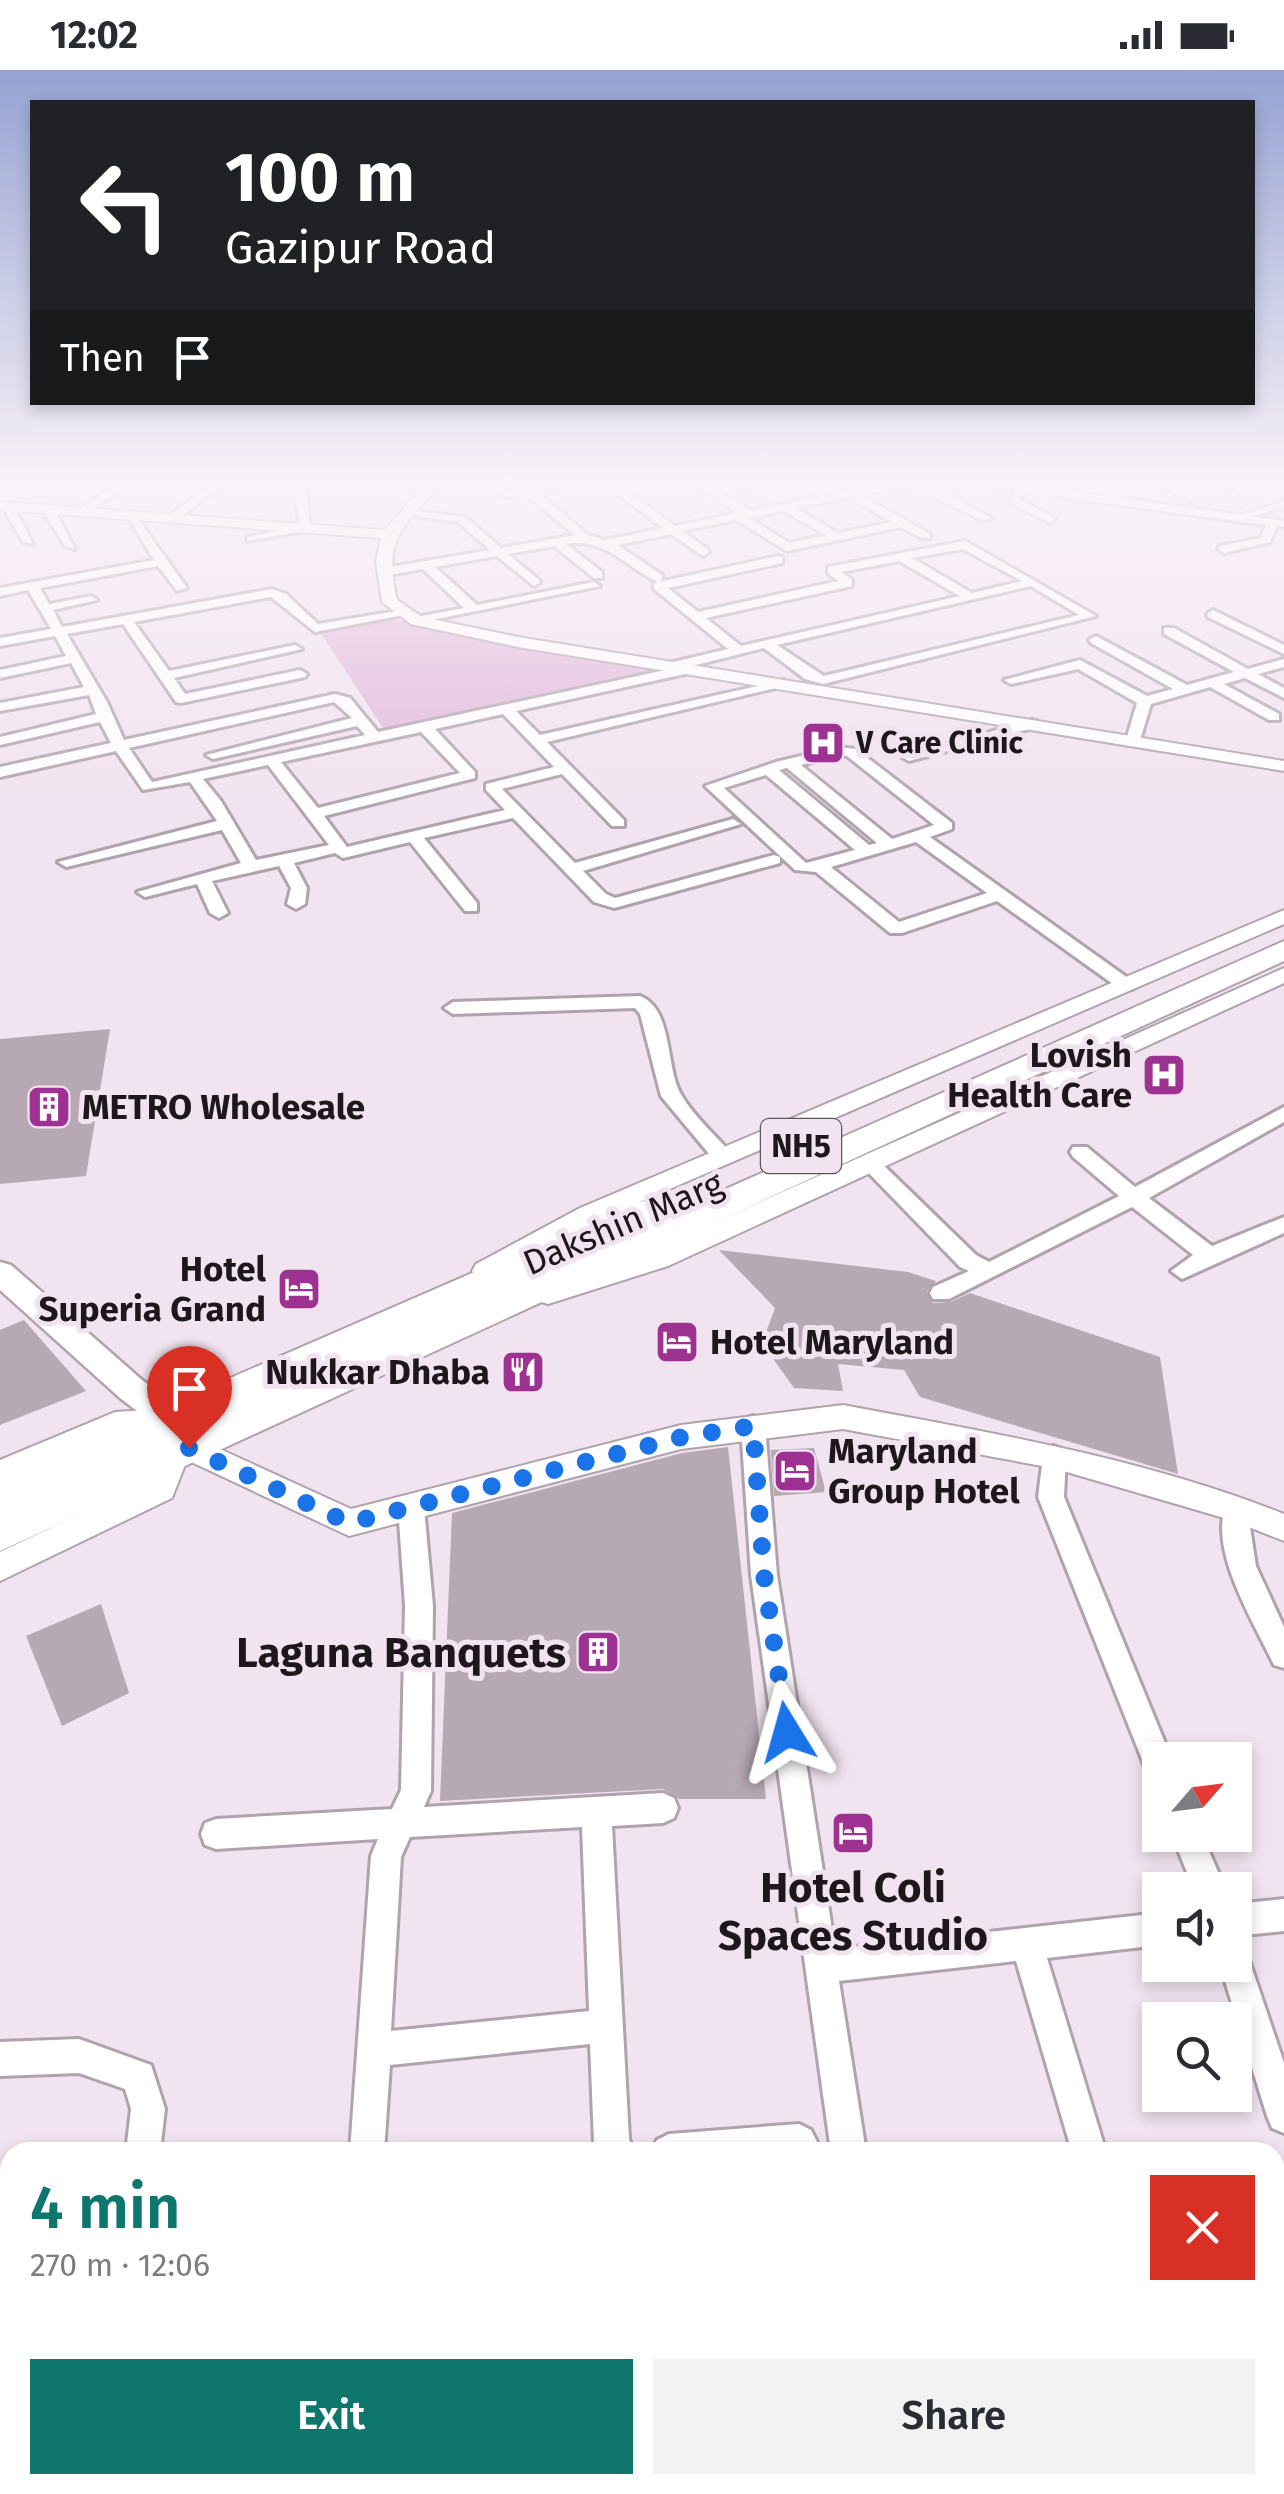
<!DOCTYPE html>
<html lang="en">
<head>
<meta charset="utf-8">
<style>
  body { margin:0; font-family:"Fira Sans",sans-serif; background:#f2f2f3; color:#2b2b33; height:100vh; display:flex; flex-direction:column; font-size:38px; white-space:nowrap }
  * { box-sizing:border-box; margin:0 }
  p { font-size:32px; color:#7c7c81 }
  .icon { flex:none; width:55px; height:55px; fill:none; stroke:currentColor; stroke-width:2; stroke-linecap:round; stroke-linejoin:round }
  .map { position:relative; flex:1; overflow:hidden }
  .panel { position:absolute; left:0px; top:2072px; width:1285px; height:352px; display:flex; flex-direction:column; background:#fff; border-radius:30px 30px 0 0; box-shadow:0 5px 15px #0003 }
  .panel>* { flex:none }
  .hud { position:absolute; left:30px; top:30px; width:1225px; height:305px; border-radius:0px; box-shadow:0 5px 15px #0003; background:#202124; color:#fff; overflow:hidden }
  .needle { width:65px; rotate:62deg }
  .tools { position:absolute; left:1142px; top:1672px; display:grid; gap:20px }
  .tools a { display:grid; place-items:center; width:110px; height:110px; border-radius:0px; background:#fff; box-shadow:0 5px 15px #0003; font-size:50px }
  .pin { position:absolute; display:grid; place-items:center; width:85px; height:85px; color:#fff; margin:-102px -42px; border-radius:50% 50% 50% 0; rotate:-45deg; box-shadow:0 0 10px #0007 }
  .pin .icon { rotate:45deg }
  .me { position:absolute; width:110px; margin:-55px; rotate:352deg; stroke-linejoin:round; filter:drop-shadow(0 0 8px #0008) }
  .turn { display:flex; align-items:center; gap:35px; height:210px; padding:0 30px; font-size:45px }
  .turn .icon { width:130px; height:130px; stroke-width:2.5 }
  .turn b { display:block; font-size:70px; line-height:85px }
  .then { display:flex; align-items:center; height:95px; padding:0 30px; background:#0003; gap:20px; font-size:38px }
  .round { display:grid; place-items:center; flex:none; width:105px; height:105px; border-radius:0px; background:#f2f2f3 }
  .head { display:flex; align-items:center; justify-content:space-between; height:170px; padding:0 30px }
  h1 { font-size:60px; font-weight:600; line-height:75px; color:#0f766e }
  .cta { display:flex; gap:20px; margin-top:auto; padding:20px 30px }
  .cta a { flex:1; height:115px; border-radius:0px; background:#0f766e; color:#fff; font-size:40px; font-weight:600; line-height:115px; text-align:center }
  .cta a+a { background:#f2f2f3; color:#2b2b33 }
  .status { display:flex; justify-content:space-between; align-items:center; height:70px; padding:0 50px; background:#fff; direction:ltr }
  .status svg { height:28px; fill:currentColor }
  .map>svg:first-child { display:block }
  .green { fill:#e0b6d9 }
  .building { fill:#b7a9b4 }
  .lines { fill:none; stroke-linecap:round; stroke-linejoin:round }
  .minor-casing { stroke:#b0a3ae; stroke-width:6 }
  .tertiary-casing { stroke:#b0a3ae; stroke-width:4 }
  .secondary-casing { stroke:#b0a3ae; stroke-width:5 }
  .trunk-casing { stroke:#b0a3ae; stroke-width:4 }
  .minor { fill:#fff; fill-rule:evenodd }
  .tertiary { fill:#fff; fill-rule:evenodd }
  .secondary { fill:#fff; fill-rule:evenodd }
  .trunk { fill:#fff; fill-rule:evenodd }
  .route { stroke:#1a73e8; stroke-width:18; stroke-dasharray:0 32.4 }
  .labels { text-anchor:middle; stroke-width:10; stroke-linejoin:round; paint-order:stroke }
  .far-poi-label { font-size:30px; font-weight:bold; fill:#1e181d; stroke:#f1e3ef; text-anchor:start }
  .shield { fill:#f1e3ef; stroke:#5d555c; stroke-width:2.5 }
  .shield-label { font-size:32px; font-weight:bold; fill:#1e181d }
  .poi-label { font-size:35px; font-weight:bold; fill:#1e181d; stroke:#f1e3ef; text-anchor:end }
  .street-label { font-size:35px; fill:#1e181d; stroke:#f1e3ef }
  .near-poi-label { font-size:42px; font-weight:bold; fill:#1e181d; stroke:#f1e3ef; text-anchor:end }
</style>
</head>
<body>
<div class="status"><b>12:02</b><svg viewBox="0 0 49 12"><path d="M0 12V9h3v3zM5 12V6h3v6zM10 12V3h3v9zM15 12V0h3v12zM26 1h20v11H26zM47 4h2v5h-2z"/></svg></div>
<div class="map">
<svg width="1284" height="2424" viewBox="0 0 1284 2424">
  <rect width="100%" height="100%" fill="#f1e3ef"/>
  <polygon class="green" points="393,549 671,600 387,664 320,562"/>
  <g class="building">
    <polygon points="110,959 86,1106 0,1114 0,969"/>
    <polygon points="719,1180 908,1202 936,1211 927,1221 933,1233 951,1232 970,1223 1160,1287 1178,1404 920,1327 904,1300 838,1294 843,1321 794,1318 762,1273 775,1238"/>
    <polygon points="24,1250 86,1321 0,1355 0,1260"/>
    <polygon points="728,1377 766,1729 679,1729 663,1719 440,1731 452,1443 682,1383"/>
    <polygon points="814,1378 826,1422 774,1426 771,1380"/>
    <polygon points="101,1534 129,1623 62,1656 26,1566"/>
  </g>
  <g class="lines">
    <defs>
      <g id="minor">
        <polygon points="120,412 132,412 88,443 80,443 80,439"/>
        <polygon points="215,412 227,412 175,451 167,451 167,447"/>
        <polygon points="300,412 310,412 307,425 310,460 247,471 247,467 300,456 295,425"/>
        <path d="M551,412L568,413L536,421L588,465L605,470L663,458L602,412H614L675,456L738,443L692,412L712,416L755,412L754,415L720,422L750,441L890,412H921L992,448L982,450L909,415L860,425L930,464V468H922L901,457L787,481L736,450L682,461L707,479L709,482L703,486L671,464L618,475L662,505V511L658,512C625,497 606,467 566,474L602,502V508H594L554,476L508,484L538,509L540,512L534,516L497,486L435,497L477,535L594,512L600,516L412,554V548L464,538L423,499L383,506L379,505V499L490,480L458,452L407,445L403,440L465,447L501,478L575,465L525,424L505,427L499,424ZM848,427L892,452L838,463L795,438ZM783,441L826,465L789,473L749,448Z"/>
        <polygon points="971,412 1001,412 1242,445 1284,431 1284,437 1252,446 1284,451 1284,457 1277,456 1270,472 1224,483 1218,479 1220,476 1261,468 1266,455 1024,422 1020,430 1055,448 1051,453 1010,433 1014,420"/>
        <polygon points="1154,412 1168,412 1201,429 1191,431"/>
        <polygon points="1218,412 1233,412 1245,419 1240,422"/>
        <polygon points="8,433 14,436 33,474 23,472 2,436"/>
        <polygon points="48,436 54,439 75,479 65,476 42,439"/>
        <path d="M133,442L187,518L177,521L158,496L40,518L49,534L91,526L97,530L53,540L62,557L272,519L286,524L318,554L403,540L409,544L315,562L271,527L134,552L169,601L295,575L302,579L174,608L185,624L300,600L307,604L305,607L181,633L176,632L123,554L67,564L107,632L124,670L335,624L350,628L378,662L670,599L669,593L728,579L654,519V513L778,486L782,487V493L668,518L698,542L838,511L828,503V497L965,471L1096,546L823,614L805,609L764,578L692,596L694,602L516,641L540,665L784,610V616L547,672L624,750V756H612L562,704L502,719L575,793L733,749L741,754L583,801L606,824L615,828L774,785L780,787V793L614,838L594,832L513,748L424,768L477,833V841H465L410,772L343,788L335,783L294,793L307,818L305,834L296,839L287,834L291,818L279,796L212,811L228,843L219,848L210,843L197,814L145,827L137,822L241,793L222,760L66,797L58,792L217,751L190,712L143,720L116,681L0,707V697L111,673L100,652L0,675V667L96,644L89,625L0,641V633L84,617L71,593L0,608V600L66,586L55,566L0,576V568L51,559L28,520L0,526V518L154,490L127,445ZM963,479L1022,511L972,523L912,488ZM899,491L960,526L741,576L706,548L852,516V510L842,502ZM1031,516L1079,545L824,606L777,575ZM334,632L352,648L206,685L213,689L357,656L365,665L152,712L129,678ZM503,644L554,697L486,714V720L505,740L347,777L324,746L475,708V702L435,659ZM421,662L460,703L318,738L281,692ZM268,695L329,775L256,790L221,731L203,709Z"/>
        <polygon points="1213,540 1284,575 1284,584 1208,547 1207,544"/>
        <polygon points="1164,558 1174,558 1248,599 1284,589 1284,597 1258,604 1284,618 1284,628 1245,608 1224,614 1279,644 1279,650 1269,650 1210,617 1151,634 1140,670 1133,674 1126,670 1137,633 1078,599 1011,614 1004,610 1080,590 1147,626 1173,619 1091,573 1089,570 1096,566 1187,615 1234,602 1164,564"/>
        <polygon points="1032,650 1037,651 1037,657 909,691 902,687"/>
        <path d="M838,677L856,679L952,753V759L930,767L1132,911V919H1120L997,831L902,863H890L816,802L795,800L705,716L776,692ZM838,685L847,686L934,755L892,769L801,695ZM787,698L877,773L869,775L779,700ZM766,705L855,780L806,793L724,718ZM916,772L987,823L899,852L831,797Z"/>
        <path d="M640,926C674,939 665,1000 682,1026C694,1046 714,1064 729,1081L732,1086L729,1091H715L661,1026L640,944L635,938L453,944L444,938L453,932Z"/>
        <polygon points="1284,1037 1284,1052 1149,1128 1212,1176 1284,1147 1284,1163 1182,1209 1171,1201 1193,1185 1132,1137 949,1229 933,1229 930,1223 933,1217 969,1201 960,1197 859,1093 862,1088 876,1088 976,1185 989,1192 1119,1126 1073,1087 1070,1082 1073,1077 1087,1077 1135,1117"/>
        <polygon points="753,1346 762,1349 765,1356 777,1505 835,1879 1160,1843 1160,1875 1047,1888 1106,2082 1072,2082 1016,1891 839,1911 866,2082 831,2082 751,1505 741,1356 744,1349"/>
        <polygon points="1053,1376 1062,1379 1066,1386 1064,1427 1172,1690 1160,1690 1160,1711 1150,1707 1145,1697 1038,1427 1044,1379"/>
        <path d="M411,1426L420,1429L424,1437L433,1536L431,1721L424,1737L663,1723L674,1728L678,1738L674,1748L663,1753L612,1756L629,2069L634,2082H598L594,2073L590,1974L390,1995L384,2082H350L371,1786L378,1769L216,1779L205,1775L201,1764L205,1753L216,1749L392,1739L401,1720L405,1536L398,1437L402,1429ZM582,1757L589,1941L391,1961L401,1787L410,1767Z"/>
        <path d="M1237,1428L1246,1431L1256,1496L1284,1557V1598L1274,1595C1255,1554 1205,1476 1228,1431Z"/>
        <polygon points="1172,1765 1202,1765 1226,1820 1194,1820"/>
        <polygon points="1284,1829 1284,1861 1235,1866 1235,1834"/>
        <polygon points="1235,1876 1246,1881 1284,1993 1284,2063 1272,2058 1267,2046 1220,1895 1235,1895"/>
        <polygon points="79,1969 151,1995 165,2039 160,2082 126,2082 131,2039 125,2019 79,2003 0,2006 0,1972"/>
        <polygon points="799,2054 811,2060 817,2072 812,2082 651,2082 657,2070 669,2064"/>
        <polygon points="1275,2153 1284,2156 1284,2192 1275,2189"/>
        <polygon points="1275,2322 1284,2325 1284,2364 1275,2361"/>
        <polygon points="87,2415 127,2415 126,2424 86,2424"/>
        <polygon points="327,2415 367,2415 366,2424 326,2424"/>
        <polygon points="934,2415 974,2415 975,2424 935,2424"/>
      </g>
      <g id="tertiary">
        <path d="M427,412H442C404,457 382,466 397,530L422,547L518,567L1284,691V701L518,577L411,554L382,532L376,492L381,468L0,440V432L385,460Z"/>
        <polygon points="1284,840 1284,854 598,1150 496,1208 476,1208 472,1201 476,1194 580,1138"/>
        <polygon points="1284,898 1284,913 668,1196 548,1234 538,1231 534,1224 538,1217 648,1182"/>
        <path d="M843,1335C992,1363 1143,1388 1284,1444V1471L1231,1450L1053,1398L843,1359L681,1379L349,1466L187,1390L172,1428L0,1511V1482L149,1411L163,1375L189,1365L351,1439L681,1355Z"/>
        <polygon points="163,1339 174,1343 178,1351 174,1359 118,1366 0,1416 0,1390 115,1342"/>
      </g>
      <polygon id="secondary" points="0,1192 11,1195 142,1310 185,1341 189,1350 185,1359 173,1363 161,1359 120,1328 0,1220"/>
      <polygon id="trunk" points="1284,871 1284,891 0,1481 0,1408 631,1134 644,1131 657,1134 662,1143 658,1149"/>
    </defs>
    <use href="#minor" class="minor-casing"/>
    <use href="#tertiary" class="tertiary-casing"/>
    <use href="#secondary" class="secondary-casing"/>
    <use href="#trunk" class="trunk-casing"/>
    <use href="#minor" class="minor"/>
    <use href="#tertiary" class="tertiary"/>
    <use href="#secondary" class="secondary"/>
    <use href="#trunk" class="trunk"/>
  </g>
  <linearGradient id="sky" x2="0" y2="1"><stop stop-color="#95a2d2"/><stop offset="0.55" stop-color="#f9f2f8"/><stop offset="1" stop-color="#f9f2f8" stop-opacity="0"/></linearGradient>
  <rect width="1284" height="751" fill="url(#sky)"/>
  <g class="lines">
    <polyline class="route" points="189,1378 349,1453 682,1367 753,1356 764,1505 787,1662"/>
  </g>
  <defs>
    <symbol id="hospital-square" viewBox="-11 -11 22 22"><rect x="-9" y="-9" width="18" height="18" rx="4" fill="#9e3292" stroke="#f1e3ef"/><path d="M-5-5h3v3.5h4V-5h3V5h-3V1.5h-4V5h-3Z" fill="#fff"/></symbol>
    <symbol id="building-square" viewBox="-11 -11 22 22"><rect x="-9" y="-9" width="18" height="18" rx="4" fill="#9e3292" stroke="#f1e3ef"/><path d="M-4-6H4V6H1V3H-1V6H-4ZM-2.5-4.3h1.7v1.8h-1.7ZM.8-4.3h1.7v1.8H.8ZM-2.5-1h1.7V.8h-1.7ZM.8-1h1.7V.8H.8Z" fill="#fff"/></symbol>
    <symbol id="hotel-square" viewBox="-11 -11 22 22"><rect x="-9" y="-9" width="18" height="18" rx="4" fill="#9e3292" stroke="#f1e3ef"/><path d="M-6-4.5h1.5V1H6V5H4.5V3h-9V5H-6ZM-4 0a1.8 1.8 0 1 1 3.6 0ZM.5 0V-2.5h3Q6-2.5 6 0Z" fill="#fff"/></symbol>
    <symbol id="restaurant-square" viewBox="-11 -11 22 22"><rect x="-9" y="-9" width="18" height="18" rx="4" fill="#9e3292" stroke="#f1e3ef"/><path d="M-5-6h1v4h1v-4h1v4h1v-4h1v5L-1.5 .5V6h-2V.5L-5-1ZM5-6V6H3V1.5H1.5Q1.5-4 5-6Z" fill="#fff"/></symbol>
  </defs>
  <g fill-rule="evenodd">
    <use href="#hospital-square" x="798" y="648" width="50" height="50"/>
    <use href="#hospital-square" x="1139" y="980" width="50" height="50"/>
    <use href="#building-square" x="24" y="1012" width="50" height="50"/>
    <use href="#hotel-square" x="274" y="1194" width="50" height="50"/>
    <use href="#hotel-square" x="652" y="1247" width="50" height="50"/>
    <use href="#restaurant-square" x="498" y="1277" width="50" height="50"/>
    <use href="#hotel-square" x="770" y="1376" width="50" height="50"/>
    <use href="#building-square" x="573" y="1557" width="50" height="50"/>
    <use href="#hotel-square" x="828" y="1738" width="50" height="50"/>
  </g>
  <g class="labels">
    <g class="far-poi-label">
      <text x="856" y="683">V Care Clinic</text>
    </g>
    <rect class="shield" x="761" y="1049" width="80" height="54" rx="8"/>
    <g class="shield-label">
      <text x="801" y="1087">NH5</text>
    </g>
    <g class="poi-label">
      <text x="1132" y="997">Lovish<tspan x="1132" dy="40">Health Care</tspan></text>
      <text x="82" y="1049" text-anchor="start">METRO Wholesale</text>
      <text x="266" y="1211">Hotel<tspan x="266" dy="40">Superia Grand</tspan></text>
      <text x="710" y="1284" text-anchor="start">Hotel Maryland</text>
      <text x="490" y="1314">Nukkar Dhaba</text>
      <text x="828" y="1393" text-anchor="start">Maryland<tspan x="828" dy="40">Group Hotel</tspan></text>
    </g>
    <g class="street-label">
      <text transform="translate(623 1153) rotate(-23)" y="12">Dakshin Marg</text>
    </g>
    <g class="near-poi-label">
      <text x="566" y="1597">Laguna Banquets</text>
      <text x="853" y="1832" text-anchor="middle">Hotel Coli<tspan x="853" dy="48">Spaces Studio</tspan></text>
    </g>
  </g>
</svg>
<div class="tools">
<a><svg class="needle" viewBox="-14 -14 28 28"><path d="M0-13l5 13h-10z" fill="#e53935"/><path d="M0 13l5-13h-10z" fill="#7c7c81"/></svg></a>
<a><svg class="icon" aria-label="sound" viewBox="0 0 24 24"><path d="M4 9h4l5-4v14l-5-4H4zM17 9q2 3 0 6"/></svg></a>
<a><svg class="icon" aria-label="search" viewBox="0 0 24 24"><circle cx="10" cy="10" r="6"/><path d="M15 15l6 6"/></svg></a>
</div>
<div class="pin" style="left:189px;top:1378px;background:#d93025"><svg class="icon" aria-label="arrive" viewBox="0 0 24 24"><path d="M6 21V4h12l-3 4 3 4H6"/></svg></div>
<svg class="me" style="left:787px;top:1662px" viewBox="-20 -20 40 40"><path d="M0-17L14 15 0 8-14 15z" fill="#1a73e8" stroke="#fff" stroke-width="4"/></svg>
<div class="hud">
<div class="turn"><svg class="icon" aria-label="left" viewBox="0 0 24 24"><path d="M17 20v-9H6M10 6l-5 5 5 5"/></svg><div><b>100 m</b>Gazipur Road</div></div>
<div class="then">Then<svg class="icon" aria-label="arrive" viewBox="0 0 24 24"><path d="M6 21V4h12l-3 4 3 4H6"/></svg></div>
</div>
<section class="panel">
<div class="head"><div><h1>4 min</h1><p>270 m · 12:06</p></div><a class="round" style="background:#d93025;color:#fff"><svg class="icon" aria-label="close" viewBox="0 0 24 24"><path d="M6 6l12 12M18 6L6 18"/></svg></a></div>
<div class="cta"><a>Exit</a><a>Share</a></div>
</section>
</div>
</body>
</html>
